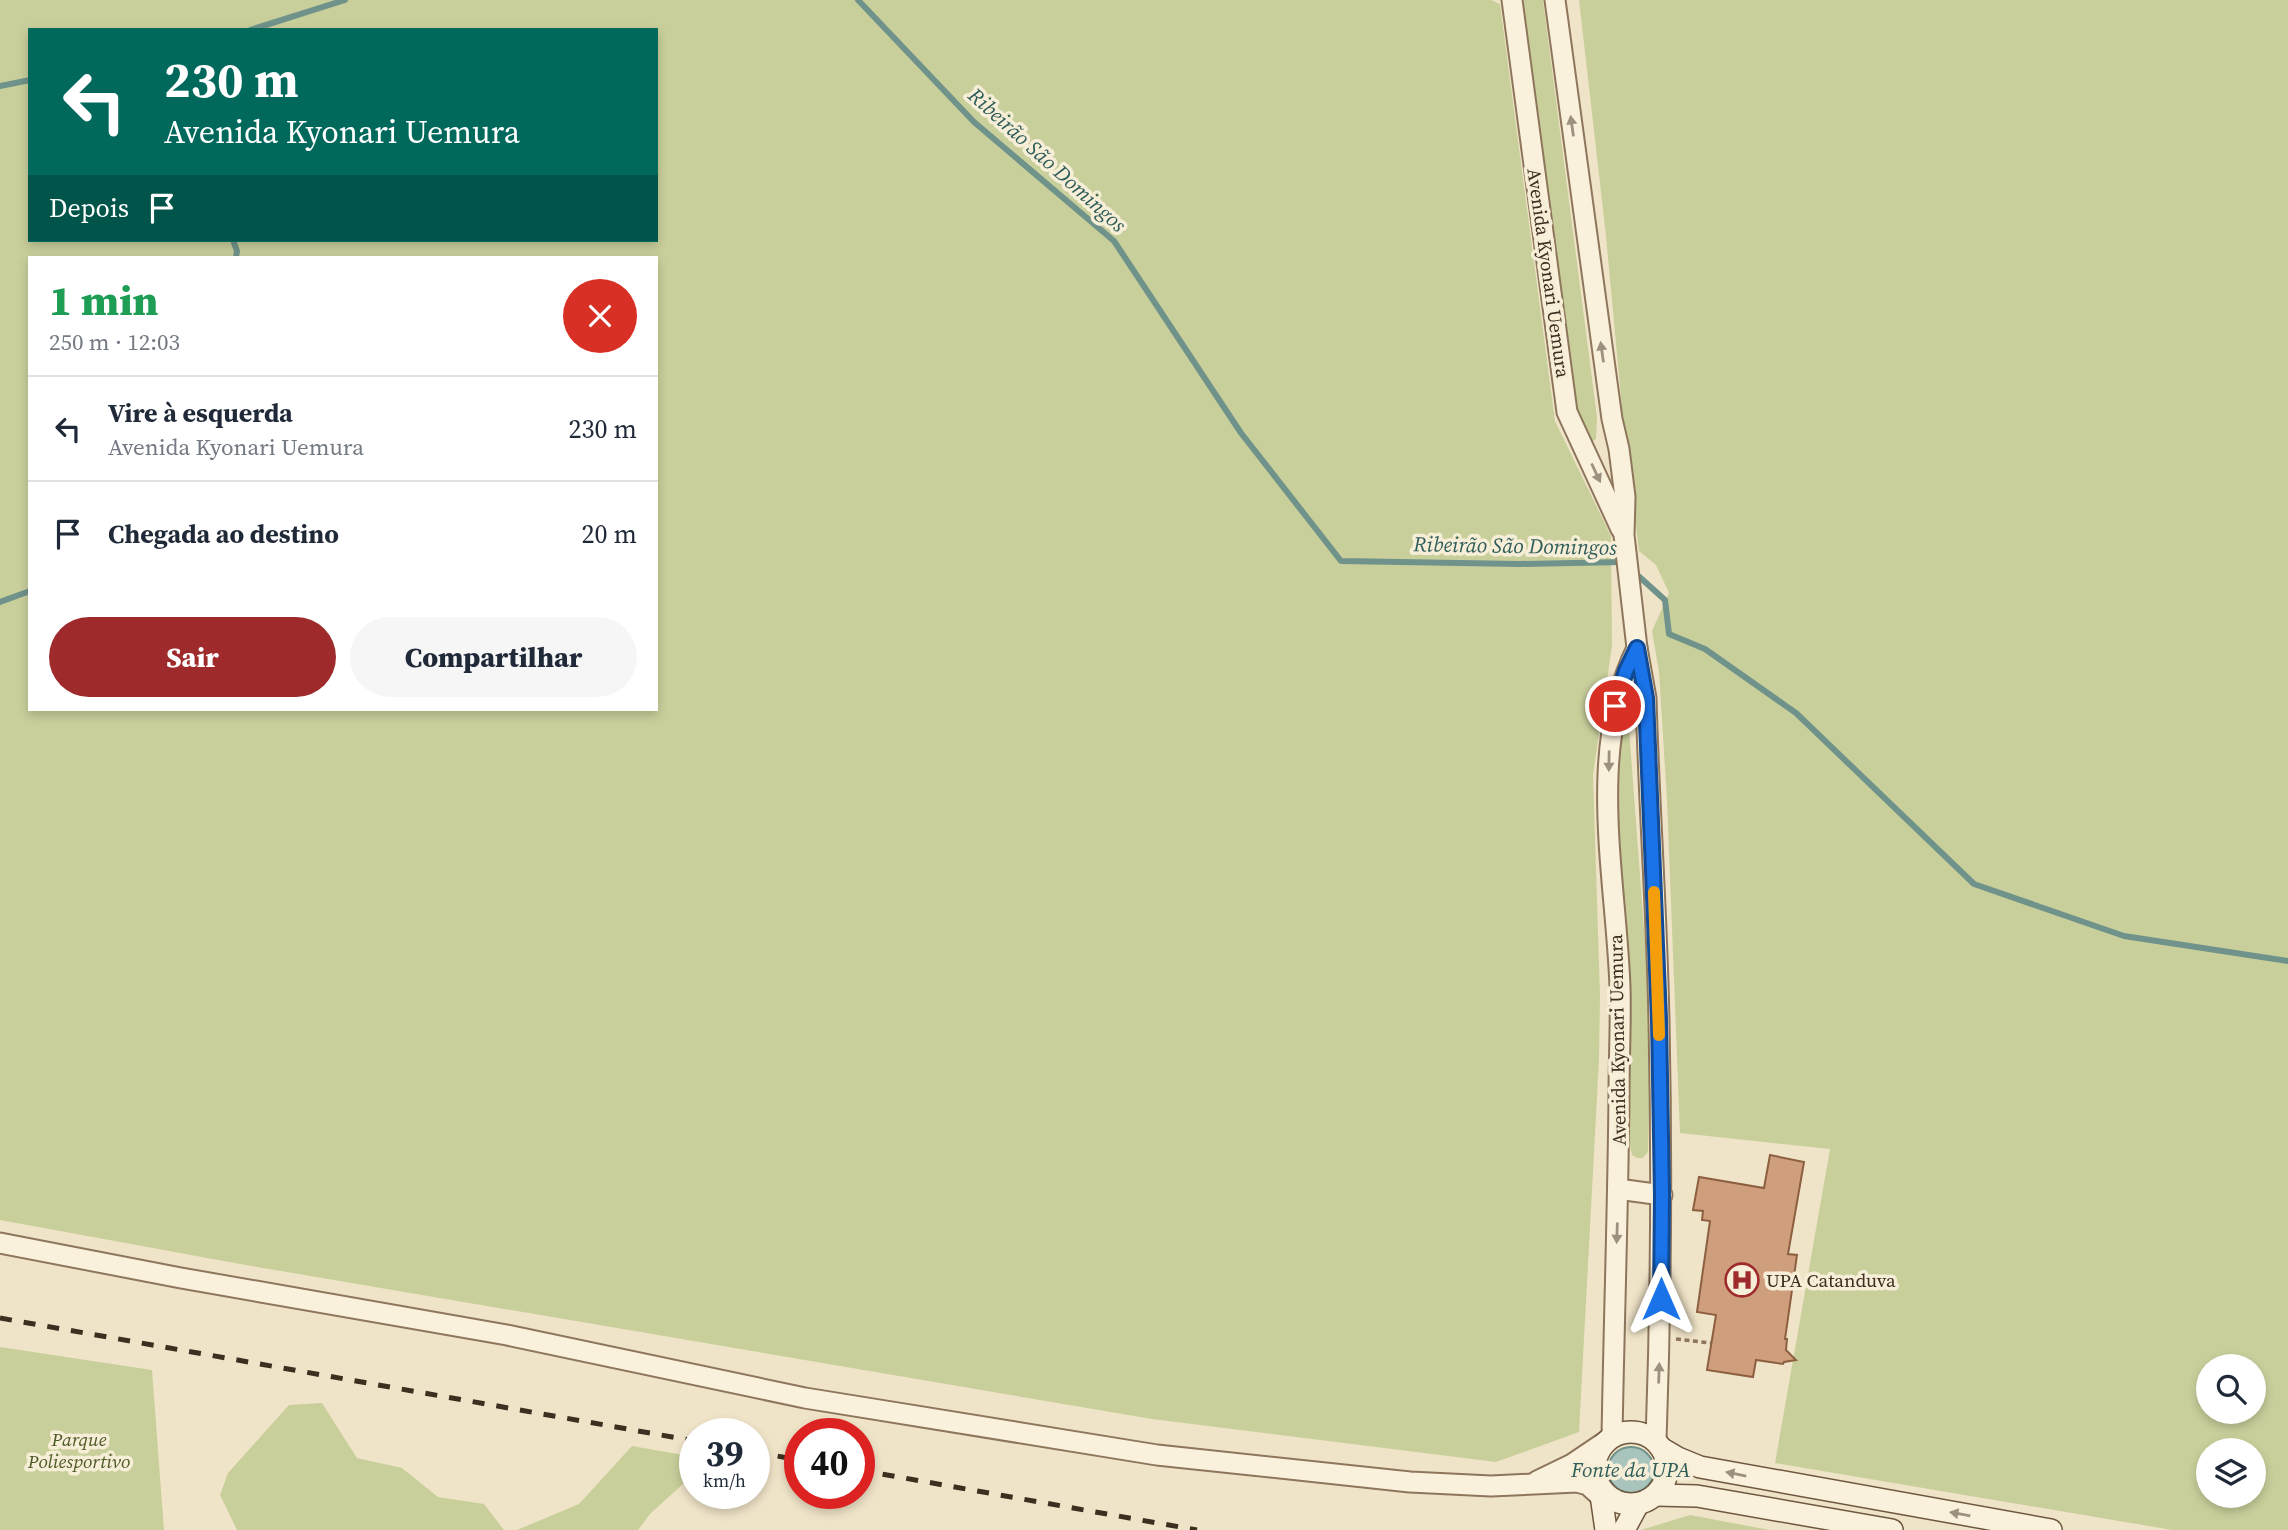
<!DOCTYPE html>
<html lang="pt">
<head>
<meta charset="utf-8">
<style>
  body { margin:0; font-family:"Source Serif 4",serif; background:#f6f6f7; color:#1f2937; height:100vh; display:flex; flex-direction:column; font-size:26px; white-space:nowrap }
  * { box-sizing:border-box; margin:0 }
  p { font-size:23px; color:#747a83 }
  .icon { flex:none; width:38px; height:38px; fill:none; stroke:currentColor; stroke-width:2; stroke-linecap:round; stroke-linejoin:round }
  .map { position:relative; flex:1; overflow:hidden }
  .side { position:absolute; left:28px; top:256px; width:630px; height:455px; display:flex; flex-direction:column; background:#fff; border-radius:0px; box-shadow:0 4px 10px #0003 }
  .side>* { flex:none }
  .hud { position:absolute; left:28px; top:28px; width:630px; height:214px; border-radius:0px; box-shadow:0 4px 10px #0003; background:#00695c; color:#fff; overflow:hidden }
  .tools { position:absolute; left:2196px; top:1354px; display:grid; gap:14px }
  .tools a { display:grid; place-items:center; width:70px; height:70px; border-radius:50%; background:#fff; box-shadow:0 4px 10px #0003; font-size:35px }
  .speed { position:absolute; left:679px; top:1418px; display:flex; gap:14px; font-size:35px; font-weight:700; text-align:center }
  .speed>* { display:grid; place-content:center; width:91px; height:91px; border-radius:50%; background:#fff; box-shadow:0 4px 10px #0003; line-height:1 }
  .speed small { font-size:18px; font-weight:400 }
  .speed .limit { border:10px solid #d22; background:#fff; color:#111 }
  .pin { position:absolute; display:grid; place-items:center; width:60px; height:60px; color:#fff; margin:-30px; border:4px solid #fff; border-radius:50%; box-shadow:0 2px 7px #0007 }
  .me { position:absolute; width:77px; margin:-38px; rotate:0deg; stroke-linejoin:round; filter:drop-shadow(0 0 5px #0008) }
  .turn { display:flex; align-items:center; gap:24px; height:147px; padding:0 21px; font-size:32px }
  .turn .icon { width:91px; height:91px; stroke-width:2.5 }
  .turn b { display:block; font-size:49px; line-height:60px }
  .then { display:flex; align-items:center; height:66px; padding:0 21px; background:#0003; gap:14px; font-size:26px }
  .round { display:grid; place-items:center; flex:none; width:74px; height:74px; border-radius:37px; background:#f6f6f7 }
  .headline { display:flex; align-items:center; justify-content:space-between; height:119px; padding:0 21px }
  h1 { font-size:42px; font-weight:800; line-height:52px; color:#1e9e55 }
  .action { display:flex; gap:14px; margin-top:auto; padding:14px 21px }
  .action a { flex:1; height:80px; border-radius:42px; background:#9e2a2b; color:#fff; font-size:28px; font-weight:800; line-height:80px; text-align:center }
  .action a+a { background:#f6f6f7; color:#1f2937 }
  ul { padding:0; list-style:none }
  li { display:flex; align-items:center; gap:21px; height:105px; padding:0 21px; border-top:2px solid #e0e1e3 }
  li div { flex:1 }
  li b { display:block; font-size:26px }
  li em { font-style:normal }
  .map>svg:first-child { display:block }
  .green { fill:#c9cf9b; fill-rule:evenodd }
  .water { fill:#a9c4bc; stroke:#6f938a; stroke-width:2 }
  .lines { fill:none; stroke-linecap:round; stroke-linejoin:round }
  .stream { stroke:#6f938a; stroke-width:6 }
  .building { fill:#cf9f7d; stroke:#8d5f41; stroke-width:2 }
  .tertiary-casing { stroke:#8d765c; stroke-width:23 }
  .secondary-casing { stroke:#6f573f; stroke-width:24 }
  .path { stroke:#8d765c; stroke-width:3.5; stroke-dasharray:5 3.5; stroke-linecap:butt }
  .tertiary { stroke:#faf1dc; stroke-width:19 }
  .secondary { stroke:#faf1dc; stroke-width:21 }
  .rail { stroke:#3d2e20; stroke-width:5; stroke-dasharray:12 12; stroke-linecap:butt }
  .oneway { fill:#9c907e }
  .route-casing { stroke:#114b97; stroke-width:18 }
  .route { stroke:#1a73e8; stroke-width:12 }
  .slow { stroke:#f59e0b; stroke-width:12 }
  .labels { text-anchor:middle; stroke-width:7; stroke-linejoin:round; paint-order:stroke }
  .street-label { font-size:19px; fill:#3d2e20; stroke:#f7eed8 }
  .poi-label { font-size:19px; fill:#3d2e20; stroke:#f7eed8; text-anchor:start }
  .park-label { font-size:19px; font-style:italic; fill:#4d5a26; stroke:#f7eed8 }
  .water-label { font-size:21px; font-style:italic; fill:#2f5d5a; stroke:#f7eed8 }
</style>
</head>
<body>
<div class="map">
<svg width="2288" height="1530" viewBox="0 0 2288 1530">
  <rect width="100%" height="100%" fill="#f0e4c8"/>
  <g class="green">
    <path d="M0,0H1491L1500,4L1555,421L1611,536L1612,646L1593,775L1600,995L1599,1060L1579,1432L1496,1462L1152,1419L240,1264L0,1220ZM30,30H656V240H30ZM30,257H656V709H30Z"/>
    <polygon points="1523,0 1543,0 1597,417 1596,439 1592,442 1577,412"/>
    <path d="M1579,0H2288V1530H2172L1775,1463L1830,1149L1680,1133L1667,800L1659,672L1652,631L1669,593L1656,565L1639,551L1624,430L1606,236ZM2208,1367H2254V1412H2208ZM2208,1451H2254V1496H2208Z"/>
    <polygon points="1625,716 1629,728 1647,969 1650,1063 1648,1152 1643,1158 1637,1158 1632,1155 1630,1146 1630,984 1614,783"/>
    <polygon points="0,1347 152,1370 164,1530 0,1530"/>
    <polygon points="322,1403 357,1458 402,1468 438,1497 484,1504 504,1530 237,1530 220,1495 228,1473 289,1405"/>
    <polygon points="632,1446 695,1457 695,1473 650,1514 638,1530 517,1530 579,1504"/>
    <polygon points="1690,1515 1770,1530 1641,1530"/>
  </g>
  <circle class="water" cx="1631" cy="1470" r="23"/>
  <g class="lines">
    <g class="stream">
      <polyline points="858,0 974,122 1114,241 1241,433 1341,561 1519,564 1623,562"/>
      <polyline points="250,30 345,0"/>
      <polyline points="0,86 30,80"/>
      <polyline points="233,240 237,251 236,257"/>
      <polyline points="1634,572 1665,600 1669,634 1705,649 1796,713 1974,884 2124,936 2288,961"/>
      <polyline points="0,602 30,591"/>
    </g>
  </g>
  <polygon class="building" points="1770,1155 1804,1162 1788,1254 1797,1255 1785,1339 1787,1339 1786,1350 1796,1360 1784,1362 1783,1364 1756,1360 1753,1377 1707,1370 1716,1315 1697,1312 1710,1221 1702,1220 1703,1211 1693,1210 1699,1177 1764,1188"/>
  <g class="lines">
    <defs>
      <g id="tertiary">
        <polyline points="1512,0 1567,412 1621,529"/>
        <path d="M1555,0L1612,419L1619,449L1625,497L1624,535L1637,648L1646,698C1649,806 1657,914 1659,1022C1662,1162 1661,1301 1656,1441"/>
        <polyline points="1618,1189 1662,1195"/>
        <polyline points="0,1243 181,1278 507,1335 805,1398 1157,1455 1410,1482 1491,1486 1577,1482 1588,1485 1602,1498"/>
        <path d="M1537,1481L1572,1464L1612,1437C1614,1322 1618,1208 1619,1093C1619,1058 1621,1022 1620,987C1616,877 1586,751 1637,648"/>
      </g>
      <g id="secondary">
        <circle cx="1631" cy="1468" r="36"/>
        <polyline points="1661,1448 1678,1458 1700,1467 2051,1530"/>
        <polyline points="1600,1488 1606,1530"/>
        <polyline points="1656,1495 1697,1496 1892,1530"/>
        <polyline points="1624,1530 1638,1504"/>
      </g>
    </defs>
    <use href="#tertiary" class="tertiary-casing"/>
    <use href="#secondary" class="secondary-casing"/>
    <polyline class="path" points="1676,1339 1711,1343"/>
    <use href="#tertiary" class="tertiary"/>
    <use href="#secondary" class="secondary"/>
    <g class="rail">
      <polyline points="0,1318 695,1441"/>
      <polyline points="754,1452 800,1460"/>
      <polyline points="859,1470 1197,1530"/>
    </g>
  </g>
  <defs><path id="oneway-solid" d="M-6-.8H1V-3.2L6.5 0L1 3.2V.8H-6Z" transform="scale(1.75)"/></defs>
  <g class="oneway">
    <use href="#oneway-solid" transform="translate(1572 126) rotate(-98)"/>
    <use href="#oneway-solid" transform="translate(1602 352) rotate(-98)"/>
    <use href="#oneway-solid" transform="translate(1596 473) rotate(65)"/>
    <use href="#oneway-solid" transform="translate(1609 761) rotate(91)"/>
    <use href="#oneway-solid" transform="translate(1617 1233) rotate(92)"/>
    <use href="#oneway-solid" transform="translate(1659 1373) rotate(-88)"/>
    <use href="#oneway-solid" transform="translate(1736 1474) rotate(-169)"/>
    <use href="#oneway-solid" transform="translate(1960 1514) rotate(-170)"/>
  </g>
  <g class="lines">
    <defs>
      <polyline id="route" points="1615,706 1626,671 1637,648 1646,698 1659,1019 1662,1195 1661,1299"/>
    </defs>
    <use href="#route" class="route-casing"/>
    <use href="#route" class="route"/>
    <polyline class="slow" points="1654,892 1659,1035"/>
  </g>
  <defs>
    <symbol id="hospital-ring" viewBox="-11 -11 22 22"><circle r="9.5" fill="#f7eed8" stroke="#9e2a2b" stroke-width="1.5"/><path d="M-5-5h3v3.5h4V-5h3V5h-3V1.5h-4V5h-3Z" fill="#9e2a2b"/></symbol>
  </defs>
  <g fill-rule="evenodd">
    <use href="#hospital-ring" x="1723" y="1261" width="38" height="38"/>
  </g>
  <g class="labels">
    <g class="street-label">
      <text transform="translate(1549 273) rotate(82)" y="7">Avenida Kyonari Uemura</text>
      <text transform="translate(1617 1040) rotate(-91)" y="7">Avenida Kyonari Uemura</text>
    </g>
    <g class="poi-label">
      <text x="1766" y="1287">UPA Catanduva</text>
    </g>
    <g class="park-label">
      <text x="79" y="1446">Parque<tspan x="79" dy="22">Poliesportivo</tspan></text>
    </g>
    <g class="water-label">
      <text transform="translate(1047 160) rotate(42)" y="7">Ribeirão São Domingos</text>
      <text transform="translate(1515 546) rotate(1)" y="7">Ribeirão São Domingos</text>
      <text x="1631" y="1477">Fonte da UPA</text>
    </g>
  </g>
</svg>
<div class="tools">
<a><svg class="icon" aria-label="search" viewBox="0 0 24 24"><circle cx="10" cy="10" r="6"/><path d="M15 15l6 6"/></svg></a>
<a><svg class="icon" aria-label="layers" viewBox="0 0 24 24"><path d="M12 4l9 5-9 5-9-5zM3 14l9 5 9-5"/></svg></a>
</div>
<div class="speed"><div>39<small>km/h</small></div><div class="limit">40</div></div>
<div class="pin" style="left:1615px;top:706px;background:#d93025"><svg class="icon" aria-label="arrive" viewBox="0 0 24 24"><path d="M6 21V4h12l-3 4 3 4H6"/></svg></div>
<svg class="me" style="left:1661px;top:1299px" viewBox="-20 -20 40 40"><path d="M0-17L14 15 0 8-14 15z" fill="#1a73e8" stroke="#fff" stroke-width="4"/></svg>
<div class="hud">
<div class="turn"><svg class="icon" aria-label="left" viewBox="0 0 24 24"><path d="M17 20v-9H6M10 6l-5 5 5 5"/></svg><div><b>230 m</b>Avenida Kyonari Uemura</div></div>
<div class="then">Depois<svg class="icon" aria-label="arrive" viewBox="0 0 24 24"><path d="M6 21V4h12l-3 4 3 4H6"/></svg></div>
</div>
<section class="side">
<div class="headline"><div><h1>1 min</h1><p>250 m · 12:03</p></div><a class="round" style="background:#d93025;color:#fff"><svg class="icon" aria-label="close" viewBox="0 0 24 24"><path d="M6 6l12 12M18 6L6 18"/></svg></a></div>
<ul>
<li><svg class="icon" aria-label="left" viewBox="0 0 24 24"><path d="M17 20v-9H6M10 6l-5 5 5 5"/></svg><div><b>Vire à esquerda</b><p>Avenida Kyonari Uemura</p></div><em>230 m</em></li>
<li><svg class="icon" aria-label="arrive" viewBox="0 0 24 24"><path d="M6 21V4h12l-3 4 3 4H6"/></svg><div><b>Chegada ao destino</b></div><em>20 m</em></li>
</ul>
<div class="action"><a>Sair</a><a>Compartilhar</a></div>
</section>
</div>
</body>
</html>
